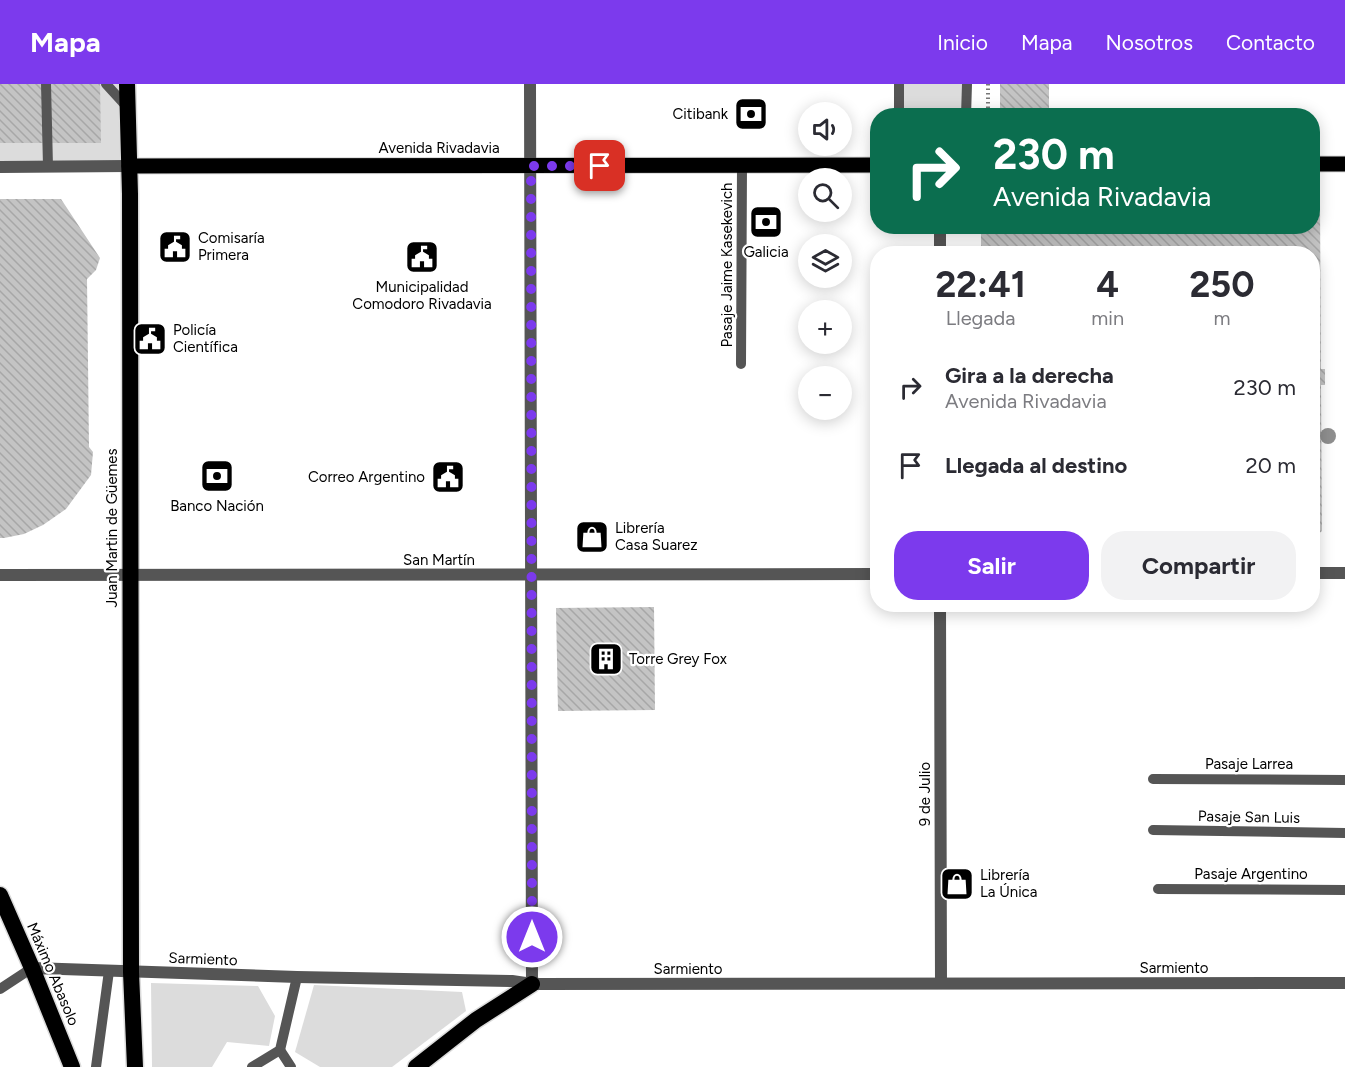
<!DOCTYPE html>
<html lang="es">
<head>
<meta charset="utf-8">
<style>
  body { margin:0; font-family:Figtree,sans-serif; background:#f2f2f3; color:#2b2b33; height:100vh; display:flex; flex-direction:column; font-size:22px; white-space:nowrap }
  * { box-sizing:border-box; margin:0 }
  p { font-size:20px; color:#7c7c81 }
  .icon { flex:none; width:33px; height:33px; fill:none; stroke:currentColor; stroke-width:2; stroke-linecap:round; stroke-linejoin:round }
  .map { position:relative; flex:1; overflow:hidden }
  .sheet { position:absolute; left:870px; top:162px; width:450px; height:366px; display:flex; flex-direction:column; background:#fff; border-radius:24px; box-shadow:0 3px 15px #0003 }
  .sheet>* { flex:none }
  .banner { position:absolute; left:870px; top:24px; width:450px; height:126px; border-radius:24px; box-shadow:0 3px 15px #0003; background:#0b6e4f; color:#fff; overflow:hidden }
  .controls { position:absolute; left:798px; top:18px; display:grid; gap:12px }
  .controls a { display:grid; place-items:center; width:54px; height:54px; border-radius:50%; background:#fff; box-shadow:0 3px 15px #0003; font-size:30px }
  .pin { position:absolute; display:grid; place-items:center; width:51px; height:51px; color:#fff; margin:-26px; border-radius:12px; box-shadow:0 3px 9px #0006 }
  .me { position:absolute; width:66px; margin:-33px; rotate:0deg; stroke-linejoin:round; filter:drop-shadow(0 0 4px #0008) }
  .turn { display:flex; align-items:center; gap:21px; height:126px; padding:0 24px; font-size:27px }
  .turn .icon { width:78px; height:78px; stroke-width:2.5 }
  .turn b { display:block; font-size:42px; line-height:51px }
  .eta { display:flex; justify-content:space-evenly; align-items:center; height:102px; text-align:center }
  .eta b { font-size:36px; font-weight:700; line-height:42px }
  .action { display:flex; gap:12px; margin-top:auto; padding:12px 24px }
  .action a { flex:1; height:69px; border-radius:24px; background:#7c3aed; color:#fff; font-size:24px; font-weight:700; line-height:69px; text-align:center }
  .action a+a { background:#f2f2f3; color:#2b2b33 }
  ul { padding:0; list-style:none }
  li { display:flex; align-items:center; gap:18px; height:78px; padding:0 24px }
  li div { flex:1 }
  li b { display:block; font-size:22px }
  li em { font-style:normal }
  header { display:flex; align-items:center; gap:36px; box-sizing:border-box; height:84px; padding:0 30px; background:#7c3aed; color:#fff }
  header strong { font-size:28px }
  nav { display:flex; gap:33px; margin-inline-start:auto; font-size:21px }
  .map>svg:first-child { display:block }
  .green { fill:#dcdcdc }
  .building { fill:url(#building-back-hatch) }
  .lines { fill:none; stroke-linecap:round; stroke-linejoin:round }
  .primary-casing { stroke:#dbdbdb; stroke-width:17 }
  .trunk-casing { stroke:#dbdbdb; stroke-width:19 }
  .path { stroke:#777; stroke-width:4; stroke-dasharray:1.5 3; stroke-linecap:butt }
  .service { stroke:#555; stroke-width:10 }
  .minor { stroke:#555; stroke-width:12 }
  .tertiary { stroke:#555; stroke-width:12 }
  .primary { stroke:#000; stroke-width:15 }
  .trunk { stroke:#000; stroke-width:16 }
  .tree { fill:#8f8f8f }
  .route { stroke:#7c3aed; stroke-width:10; stroke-dasharray:0 18 }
  .labels { text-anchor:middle; stroke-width:4.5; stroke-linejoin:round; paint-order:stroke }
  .poi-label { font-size:15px; fill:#000; stroke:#fff; text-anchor:start }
  .street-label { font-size:15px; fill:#000; stroke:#fff }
</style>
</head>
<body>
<header>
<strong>Mapa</strong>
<nav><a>Inicio</a><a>Mapa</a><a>Nosotros</a><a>Contacto</a></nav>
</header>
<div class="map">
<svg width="1345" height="983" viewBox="0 0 1345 983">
  <defs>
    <pattern id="building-back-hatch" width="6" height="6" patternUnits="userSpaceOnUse" patternTransform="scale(1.5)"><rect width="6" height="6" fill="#c4c4c4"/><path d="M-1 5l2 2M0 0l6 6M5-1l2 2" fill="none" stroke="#a7a7a7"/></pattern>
  </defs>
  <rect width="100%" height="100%" fill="#fff"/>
  <g class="green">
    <polygon points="0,0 127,0 129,82 0,83"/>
    <polygon points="899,0 967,0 966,31 899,32"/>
    <polygon points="151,899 258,902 275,932 269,962 227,958 212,983 152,983"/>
    <polygon points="314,901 462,908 466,927 392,983 320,983 295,968"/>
  </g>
  <g class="building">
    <polygon points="0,0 100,0 101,59 0,59"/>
    <rect x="1000" y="0" width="49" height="32"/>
    <polygon points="1312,113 1320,120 1321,285 1325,285 1325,301 1321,301 1322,447 1312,455 1312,170 981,170 981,142 1312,142"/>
    <polygon points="0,115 61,115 100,174 96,186 87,195 89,363 93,368 91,391 66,425 43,441 24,450 4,454 0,454"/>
    <polygon points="654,523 655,626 558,627 556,524"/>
  </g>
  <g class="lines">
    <defs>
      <g id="primary">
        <polyline points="1312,80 1345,80"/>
        <polyline points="129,82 878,81"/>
      </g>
      <g id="trunk">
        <polyline points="127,0 130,110 131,888 135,983"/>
        <polyline points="0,811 32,884 72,983"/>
        <polyline points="416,983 476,936 532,900"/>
      </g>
    </defs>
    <use href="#primary" class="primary-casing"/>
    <use href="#trunk" class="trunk-casing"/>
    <polyline class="path" points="988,0 988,32"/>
    <g class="service">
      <polyline points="46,0 48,82"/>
      <polyline points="106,0 127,23"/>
      <polyline points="899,32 899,0"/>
      <polyline points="966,32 967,0"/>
      <polyline points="741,280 742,82"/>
      <polyline points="1153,695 1345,696"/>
      <polyline points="1153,746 1345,749"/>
      <polyline points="1158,805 1345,806"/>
      <polyline points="0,905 32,884"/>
      <polyline points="280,966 291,983"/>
      <polyline points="96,983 109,887"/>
      <polyline points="252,983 280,966 297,893"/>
    </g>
    <g class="minor">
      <polyline points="530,0 532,900"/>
      <polyline points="940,142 940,170"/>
      <polyline points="940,520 941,899"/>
      <polyline points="32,884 297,893 512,897 532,900 1345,899"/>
    </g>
    <g class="tertiary">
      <polyline points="0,83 129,82"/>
      <polyline points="1312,489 1345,489"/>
      <polyline points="0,491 878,490"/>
    </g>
    <use href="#primary" class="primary"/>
    <use href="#trunk" class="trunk"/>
  </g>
  <circle class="tree" cx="1328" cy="352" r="8"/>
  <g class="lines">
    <polyline class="route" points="532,853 531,82 600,82"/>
  </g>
  <defs>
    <symbol id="bank-square" viewBox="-11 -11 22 22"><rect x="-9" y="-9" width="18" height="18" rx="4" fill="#000" stroke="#fff"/><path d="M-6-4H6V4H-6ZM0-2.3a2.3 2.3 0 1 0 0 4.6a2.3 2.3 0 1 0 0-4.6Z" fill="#fff"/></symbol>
    <symbol id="civic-square" viewBox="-11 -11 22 22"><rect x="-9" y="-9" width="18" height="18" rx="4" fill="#000" stroke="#fff"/><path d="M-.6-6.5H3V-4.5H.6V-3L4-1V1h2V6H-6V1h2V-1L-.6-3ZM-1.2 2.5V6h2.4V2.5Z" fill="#fff"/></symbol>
    <symbol id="shop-square" viewBox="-11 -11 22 22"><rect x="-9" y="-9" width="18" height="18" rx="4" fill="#000" stroke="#fff"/><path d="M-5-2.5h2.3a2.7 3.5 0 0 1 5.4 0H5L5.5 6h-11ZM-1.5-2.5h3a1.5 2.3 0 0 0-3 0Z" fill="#fff"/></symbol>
    <symbol id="building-square" viewBox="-11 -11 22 22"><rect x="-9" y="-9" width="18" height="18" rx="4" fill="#000" stroke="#fff"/><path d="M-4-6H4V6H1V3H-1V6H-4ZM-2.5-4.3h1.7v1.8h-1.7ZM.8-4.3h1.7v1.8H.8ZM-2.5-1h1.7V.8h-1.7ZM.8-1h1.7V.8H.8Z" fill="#fff"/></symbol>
  </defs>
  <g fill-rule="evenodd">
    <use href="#bank-square" x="732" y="11" width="38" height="38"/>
    <use href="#bank-square" x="747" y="119" width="38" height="38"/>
    <use href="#civic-square" x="156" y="144" width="38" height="38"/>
    <use href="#civic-square" x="403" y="154" width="38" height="38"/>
    <use href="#civic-square" x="131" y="236" width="38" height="38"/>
    <use href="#bank-square" x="198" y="373" width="38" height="38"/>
    <use href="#civic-square" x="429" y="374" width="38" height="38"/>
    <use href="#shop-square" x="573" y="434" width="38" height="38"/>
    <use href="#building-square" x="587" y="556" width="38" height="38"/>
    <use href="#shop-square" x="938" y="781" width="38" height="38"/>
  </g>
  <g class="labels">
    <g class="poi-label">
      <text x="728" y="35" text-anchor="end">Citibank</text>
      <text x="198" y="159">Comisaría<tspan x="198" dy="17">Primera</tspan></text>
      <text x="766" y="173" text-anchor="middle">Galicia</text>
      <text x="422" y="208" text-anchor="middle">Municipalidad<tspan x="422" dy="17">Comodoro Rivadavia</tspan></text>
      <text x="173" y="251">Policía<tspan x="173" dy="17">Científica</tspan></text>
      <text x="425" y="398" text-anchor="end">Correo Argentino</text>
      <text x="217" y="427" text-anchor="middle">Banco Nación</text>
      <text x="615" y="449">Librería<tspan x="615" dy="17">Casa Suarez</tspan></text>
      <text x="629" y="580">Torre Grey Fox</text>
      <text x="980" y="796">Librería<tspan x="980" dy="17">La Única</tspan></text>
    </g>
    <g class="street-label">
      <text x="439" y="69">Avenida Rivadavia</text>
      <text transform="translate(727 181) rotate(-90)" y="5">Pasaje Jaime Kasekevich</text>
      <text transform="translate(112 444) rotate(-90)" y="5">Juan Martin de Güemes</text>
      <text x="439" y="481">San Martín</text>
      <text x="1249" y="685">Pasaje Larrea</text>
      <text transform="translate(925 710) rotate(-90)" y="5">9 de Julio</text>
      <text transform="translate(1249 733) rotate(1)" y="5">Pasaje San Luis</text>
      <text x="1251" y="795">Pasaje Argentino</text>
      <text transform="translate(203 875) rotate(2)" y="5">Sarmiento</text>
      <text x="1174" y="889">Sarmiento</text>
      <text x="688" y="890">Sarmiento</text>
      <text transform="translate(53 890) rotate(67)" y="5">Máximo Abasolo</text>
    </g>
  </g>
</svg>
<div class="controls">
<a><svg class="icon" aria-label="sound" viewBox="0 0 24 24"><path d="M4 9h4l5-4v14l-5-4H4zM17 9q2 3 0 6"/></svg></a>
<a><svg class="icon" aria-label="search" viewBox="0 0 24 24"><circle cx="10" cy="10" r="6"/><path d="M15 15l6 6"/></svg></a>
<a><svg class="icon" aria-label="layers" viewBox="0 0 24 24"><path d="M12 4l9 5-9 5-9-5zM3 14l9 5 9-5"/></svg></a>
<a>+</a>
<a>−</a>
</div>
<div class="pin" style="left:600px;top:82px;background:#d93025"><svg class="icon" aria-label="arrive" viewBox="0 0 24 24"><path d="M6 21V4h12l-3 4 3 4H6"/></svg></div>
<svg class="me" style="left:532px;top:853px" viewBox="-20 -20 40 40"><circle r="17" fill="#7c3aed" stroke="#fff" stroke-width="3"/><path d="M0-11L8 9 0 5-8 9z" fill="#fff"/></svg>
<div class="banner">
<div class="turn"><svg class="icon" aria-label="right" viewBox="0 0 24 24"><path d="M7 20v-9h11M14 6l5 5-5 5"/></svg><div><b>230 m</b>Avenida Rivadavia</div></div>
</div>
<section class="sheet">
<div class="eta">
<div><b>22:41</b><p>Llegada</p></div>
<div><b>4</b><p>min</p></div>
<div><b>250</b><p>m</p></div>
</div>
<ul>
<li><svg class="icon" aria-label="right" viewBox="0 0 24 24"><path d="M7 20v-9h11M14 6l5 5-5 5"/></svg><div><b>Gira a la derecha</b><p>Avenida Rivadavia</p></div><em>230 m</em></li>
<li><svg class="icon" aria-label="arrive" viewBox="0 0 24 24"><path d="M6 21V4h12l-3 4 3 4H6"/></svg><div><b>Llegada al destino</b></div><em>20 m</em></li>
</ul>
<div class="action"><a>Salir</a><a>Compartir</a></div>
</section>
</div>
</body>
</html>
